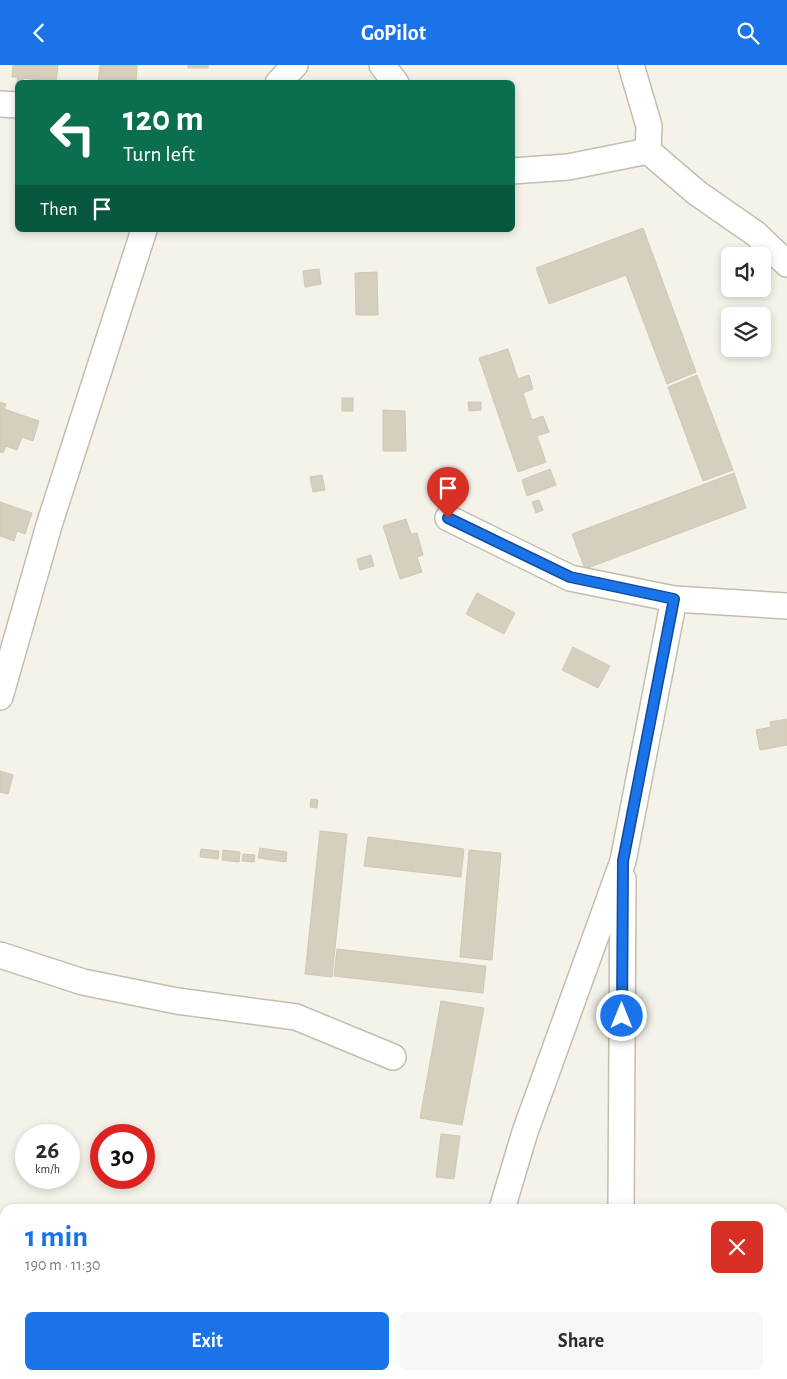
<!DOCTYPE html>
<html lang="en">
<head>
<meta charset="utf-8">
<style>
  body { margin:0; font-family:"Alegreya Sans",sans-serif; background:#f7f7f7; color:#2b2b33; height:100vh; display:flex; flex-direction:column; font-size:19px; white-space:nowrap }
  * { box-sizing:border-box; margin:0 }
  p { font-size:16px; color:#7c7c81 }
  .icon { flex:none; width:28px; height:28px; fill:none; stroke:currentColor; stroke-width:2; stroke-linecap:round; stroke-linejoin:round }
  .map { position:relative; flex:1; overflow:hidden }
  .details { position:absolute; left:0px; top:1139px; width:788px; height:176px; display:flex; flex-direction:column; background:#fff; border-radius:15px 15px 0 0; box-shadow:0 2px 8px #0003 }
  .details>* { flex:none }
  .banner { position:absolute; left:15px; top:15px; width:500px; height:152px; border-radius:8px; box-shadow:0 2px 8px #0003; background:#0b6e4f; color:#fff; overflow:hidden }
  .controls { position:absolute; left:721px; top:182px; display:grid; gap:10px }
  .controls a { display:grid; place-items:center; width:50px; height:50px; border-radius:8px; background:#fff; box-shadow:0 2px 8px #0003; font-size:25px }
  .speed { position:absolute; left:15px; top:1059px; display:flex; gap:10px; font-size:25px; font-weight:700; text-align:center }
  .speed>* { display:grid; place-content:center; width:65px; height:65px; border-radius:50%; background:#fff; box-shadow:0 2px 8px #0003; line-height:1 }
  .speed small { font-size:12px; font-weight:400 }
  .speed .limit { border:8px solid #d22; background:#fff; color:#111 }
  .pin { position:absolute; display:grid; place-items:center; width:42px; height:42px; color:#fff; margin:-51px -21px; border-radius:50% 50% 50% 0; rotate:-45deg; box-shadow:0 0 5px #0007 }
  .pin .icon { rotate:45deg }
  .me { position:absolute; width:55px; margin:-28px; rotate:0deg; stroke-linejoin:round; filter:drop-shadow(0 0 4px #0008) }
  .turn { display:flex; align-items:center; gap:18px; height:105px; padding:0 25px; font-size:22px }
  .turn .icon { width:65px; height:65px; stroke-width:2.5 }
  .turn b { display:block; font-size:35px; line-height:42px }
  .then { display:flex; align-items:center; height:48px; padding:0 25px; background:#0003; gap:10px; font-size:19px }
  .round { display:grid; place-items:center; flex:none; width:52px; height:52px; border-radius:8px; background:#f7f7f7 }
  .head { display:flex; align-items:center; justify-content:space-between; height:85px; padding:0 25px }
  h1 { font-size:30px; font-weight:700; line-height:38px; color:#1a73e8 }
  .primary-button { display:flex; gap:10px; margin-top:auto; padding:10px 25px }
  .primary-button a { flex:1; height:58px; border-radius:8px; background:#1a73e8; color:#fff; font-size:20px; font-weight:700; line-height:58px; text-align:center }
  .primary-button a+a { background:#f7f7f7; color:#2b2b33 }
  header { display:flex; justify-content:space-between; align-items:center; height:65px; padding:0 25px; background:#1a73e8; color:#fff; font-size:22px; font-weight:700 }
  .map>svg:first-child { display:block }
  .building { fill:#d5cfbf; stroke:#d0c8b2 }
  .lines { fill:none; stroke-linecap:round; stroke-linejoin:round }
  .minor-casing { stroke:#c2beaf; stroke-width:28 }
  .minor { stroke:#fff; stroke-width:25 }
  .route-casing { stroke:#114b97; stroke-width:12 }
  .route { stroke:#1a73e8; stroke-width:9 }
</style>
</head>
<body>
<header><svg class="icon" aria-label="back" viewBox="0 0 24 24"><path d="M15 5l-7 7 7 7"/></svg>GoPilot<svg class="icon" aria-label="search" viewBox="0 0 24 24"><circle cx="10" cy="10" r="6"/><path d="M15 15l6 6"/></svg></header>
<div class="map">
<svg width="787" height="1314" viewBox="0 0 787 1314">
  <rect width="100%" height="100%" fill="#f4f2e9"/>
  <g class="building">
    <polygon points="13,0 58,0 56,17 23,13 23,18 17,17 18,12 12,12"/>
    <polygon points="100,0 137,0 136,18 98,18"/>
    <rect x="188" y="0" width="20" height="3"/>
    <polygon points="643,163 696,307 667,319 626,210 549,239 536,203"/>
    <polygon points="319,204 321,219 305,222 303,206"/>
    <polygon points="377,207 378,250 356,250 355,208"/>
    <polygon points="508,284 518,314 529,310 533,324 523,328 532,355 543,351 549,367 537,371 546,397 518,407 479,293"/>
    <polygon points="697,310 733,405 703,416 668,322"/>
    <rect x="342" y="333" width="11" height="13"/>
    <polygon points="0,337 6,339 4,344 39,356 33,376 22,372 17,385 6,381 3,388 0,387"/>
    <polygon points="468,337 481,337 481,345 469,346"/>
    <polygon points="383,345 405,346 406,386 383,386"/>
    <polygon points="550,404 556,420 527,431 522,415"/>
    <polygon points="734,408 746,443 585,504 572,469"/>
    <polygon points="322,410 325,425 313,427 310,412"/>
    <polygon points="539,435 543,445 536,448 532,437"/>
    <polygon points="0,437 32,448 25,469 17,466 14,476 0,471"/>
    <polygon points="406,454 411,469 417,468 423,490 417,492 422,507 400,514 383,461"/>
    <polygon points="371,490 374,501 360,505 357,494"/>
    <polygon points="477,528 515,548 504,569 466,549"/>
    <polygon points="573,582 610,601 598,623 562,605"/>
    <polygon points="787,654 787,680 760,685 756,665 771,662 770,657"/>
    <polygon points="0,706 13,710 8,729 0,727"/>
    <polygon points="311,734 318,735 317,743 310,742"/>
    <polygon points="320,766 347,769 332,912 305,909"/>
    <polygon points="368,772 464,784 461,812 364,801"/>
    <polygon points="260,783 287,787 286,797 258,793"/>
    <polygon points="201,784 219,786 218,794 200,792"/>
    <polygon points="223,785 240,787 239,797 222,795"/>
    <polygon points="469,785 501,788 492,895 460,892"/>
    <polygon points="243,789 255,790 254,797 242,796"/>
    <polygon points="337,884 486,901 483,928 334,911"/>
    <polygon points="441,936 484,943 462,1060 420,1053"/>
    <polygon points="441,1069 460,1071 454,1114 436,1112"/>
    <polygon points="286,1310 389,1310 387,1314 285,1314"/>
  </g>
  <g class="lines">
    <defs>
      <g id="minor">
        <polyline points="382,0 396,18"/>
        <polyline points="631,0 649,61 648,86"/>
        <polyline points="278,18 295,0"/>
        <polyline points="0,39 18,40"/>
        <polyline points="512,106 568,102 648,86 697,128 756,169 787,199"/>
        <polyline points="448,453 570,513 674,534 787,541"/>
        <polyline points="0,632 50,457 144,165"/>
        <polyline points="0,890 83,917 177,936 296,952 393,992"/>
        <polyline points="502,1144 525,1067 623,796 674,534"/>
        <polyline points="621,1144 623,814"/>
        <polyline points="0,1173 5,1176"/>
        <polyline points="215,1310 219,1314"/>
        <polyline points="452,1314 453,1310"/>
        <polyline points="621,1314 621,1310"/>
      </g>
    </defs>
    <use href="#minor" class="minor-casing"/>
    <use href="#minor" class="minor"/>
  </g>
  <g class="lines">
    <defs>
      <polyline id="route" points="448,453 570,512 674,534 623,796 622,951"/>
    </defs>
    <use href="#route" class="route-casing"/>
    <use href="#route" class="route"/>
  </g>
</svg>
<div class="controls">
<a><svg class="icon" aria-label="sound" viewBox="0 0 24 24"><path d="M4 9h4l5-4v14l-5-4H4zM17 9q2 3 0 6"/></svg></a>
<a><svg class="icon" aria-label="layers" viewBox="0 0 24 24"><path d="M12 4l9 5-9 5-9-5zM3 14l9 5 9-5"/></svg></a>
</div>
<div class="speed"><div>26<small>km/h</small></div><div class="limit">30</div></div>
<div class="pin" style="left:448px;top:453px;background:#d93025"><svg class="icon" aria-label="arrive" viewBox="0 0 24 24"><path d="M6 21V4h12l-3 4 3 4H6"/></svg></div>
<svg class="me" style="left:622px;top:951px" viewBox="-20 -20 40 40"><circle r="17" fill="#1a73e8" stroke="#fff" stroke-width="3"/><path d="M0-11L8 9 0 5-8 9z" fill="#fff"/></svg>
<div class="banner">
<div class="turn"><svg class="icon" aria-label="left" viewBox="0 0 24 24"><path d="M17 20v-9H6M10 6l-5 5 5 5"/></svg><div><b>120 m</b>Turn left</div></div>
<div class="then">Then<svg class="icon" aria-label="arrive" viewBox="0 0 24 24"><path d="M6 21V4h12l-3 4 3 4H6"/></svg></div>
</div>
<section class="details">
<div class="head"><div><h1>1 min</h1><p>190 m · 11:30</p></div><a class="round" style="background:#d93025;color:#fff"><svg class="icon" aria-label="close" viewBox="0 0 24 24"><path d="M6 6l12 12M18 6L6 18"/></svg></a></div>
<div class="primary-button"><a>Exit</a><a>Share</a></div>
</section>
</div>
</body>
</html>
